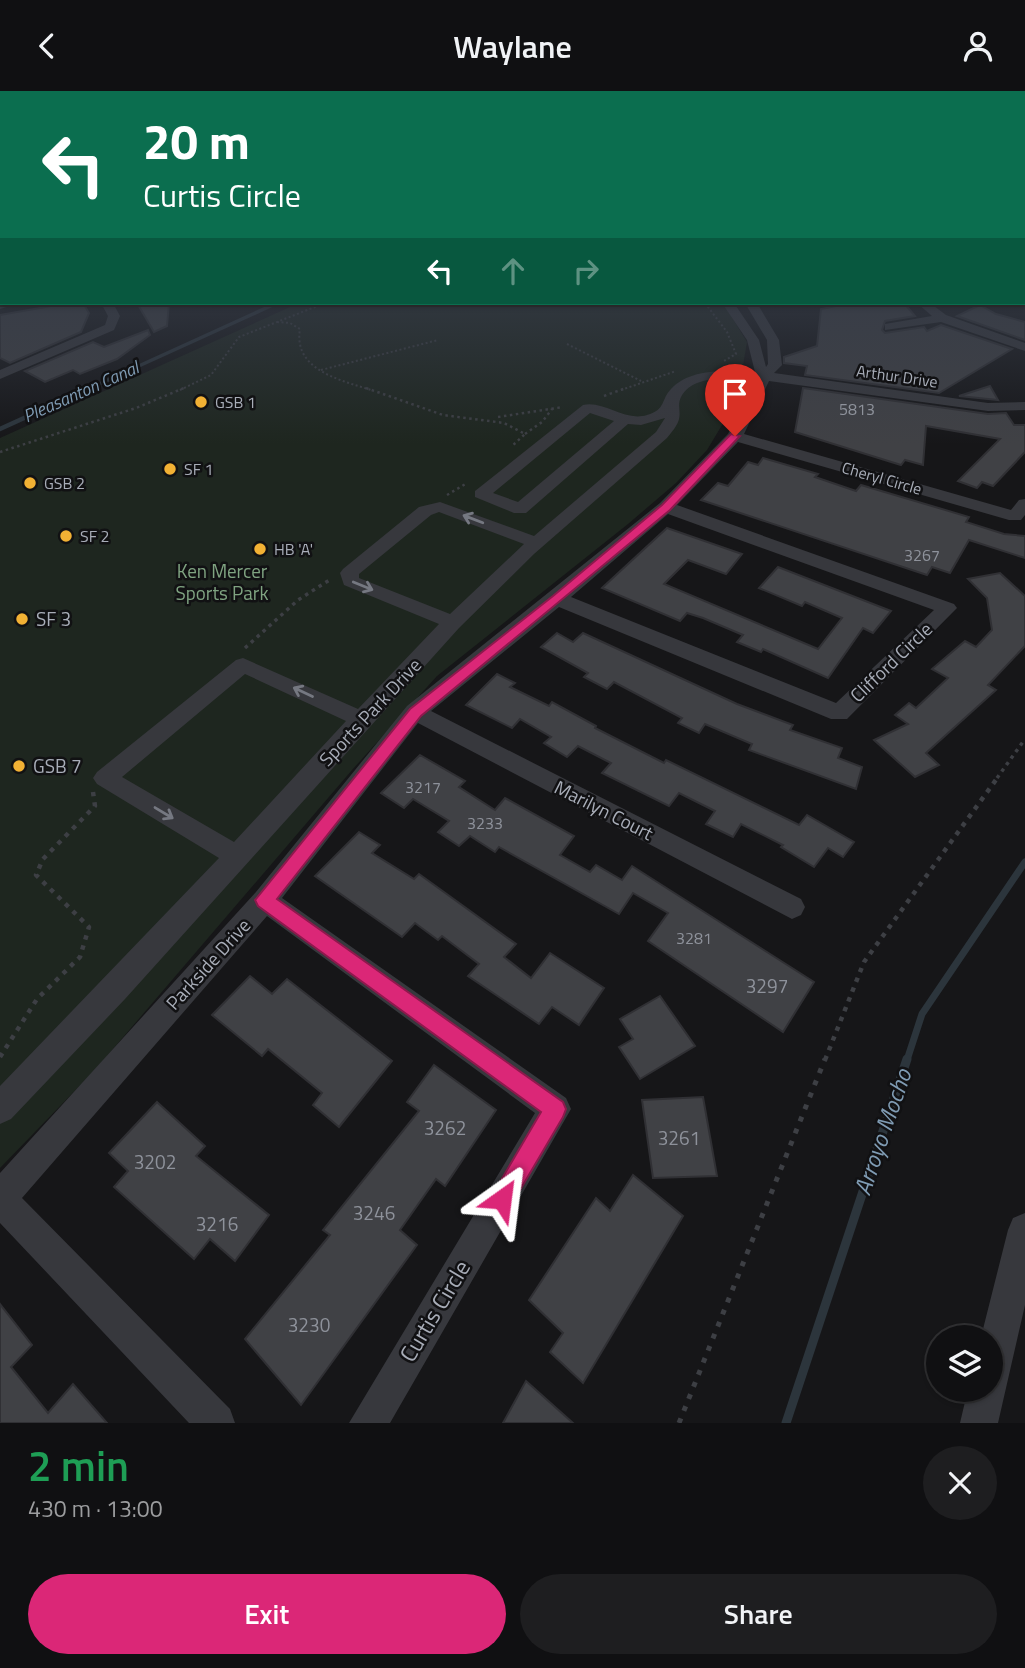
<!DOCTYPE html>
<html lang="en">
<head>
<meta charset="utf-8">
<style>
  body { margin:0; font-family:"Titillium Web",sans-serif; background:#1e1e20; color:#f1f3f6; height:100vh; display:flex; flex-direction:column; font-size:26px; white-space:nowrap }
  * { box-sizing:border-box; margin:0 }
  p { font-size:23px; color:#9c9d9f }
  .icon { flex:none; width:38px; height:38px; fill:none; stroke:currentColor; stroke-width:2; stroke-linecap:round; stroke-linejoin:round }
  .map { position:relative; height:1332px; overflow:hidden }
  .drawer { display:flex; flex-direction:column; background:#101012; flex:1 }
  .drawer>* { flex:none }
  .banner { position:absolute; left:0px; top:0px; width:1026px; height:214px; box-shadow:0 2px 5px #0004,0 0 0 2px #303032; background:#0b6e4f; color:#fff; overflow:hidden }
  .tools { position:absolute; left:926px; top:1234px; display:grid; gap:14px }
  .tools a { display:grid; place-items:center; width:77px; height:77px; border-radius:50%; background:#101012; box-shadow:0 2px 5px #0004,0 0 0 2px #303032; font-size:35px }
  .pin { position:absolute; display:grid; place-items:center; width:60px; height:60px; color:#fff; margin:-72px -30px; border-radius:50% 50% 50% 0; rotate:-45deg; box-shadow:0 0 7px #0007 }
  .pin .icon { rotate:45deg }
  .me { position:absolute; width:77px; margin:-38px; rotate:31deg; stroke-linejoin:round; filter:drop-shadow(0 0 5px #0008) }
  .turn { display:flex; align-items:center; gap:24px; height:147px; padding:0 28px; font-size:32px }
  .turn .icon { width:91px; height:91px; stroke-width:2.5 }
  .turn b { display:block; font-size:49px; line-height:60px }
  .lanes { display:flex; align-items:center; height:66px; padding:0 28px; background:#0003; justify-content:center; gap:35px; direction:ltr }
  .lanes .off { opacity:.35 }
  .round { display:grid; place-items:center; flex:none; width:74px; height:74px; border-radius:37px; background:#1e1e20 }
  .summary { display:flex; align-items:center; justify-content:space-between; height:119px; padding:0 28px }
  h1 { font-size:42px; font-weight:600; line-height:52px; color:#1e9e55 }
  .cta { display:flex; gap:14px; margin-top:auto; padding:14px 28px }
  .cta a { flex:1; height:80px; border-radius:42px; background:#db2777; color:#fff; font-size:28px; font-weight:600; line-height:80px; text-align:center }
  .cta a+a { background:#1e1e20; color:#f1f3f6 }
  header { display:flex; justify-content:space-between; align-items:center; height:91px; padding:0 28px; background:#101012; font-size:32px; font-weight:600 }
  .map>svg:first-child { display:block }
  .green { fill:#1e261f }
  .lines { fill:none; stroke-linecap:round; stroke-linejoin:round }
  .stream-far3 { stroke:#2c353c; stroke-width:3.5 }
  .stream-far2 { stroke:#2c353c; stroke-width:4.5 }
  .stream-far1 { stroke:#2c353c; stroke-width:7 }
  .stream { stroke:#2c353c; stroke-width:9 }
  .building { fill:#404145; stroke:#303034; stroke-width:2 }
  .path-far4 { stroke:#3d3f44; stroke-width:2; stroke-dasharray:2 2.5; stroke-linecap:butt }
  .path-far3 { stroke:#3d3f44; stroke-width:2.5; stroke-dasharray:2.5 3.5; stroke-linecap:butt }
  .path-far2 { stroke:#3d3f44; stroke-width:3.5; stroke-dasharray:3.5 4.5; stroke-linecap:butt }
  .path-far1 { stroke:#3d3f44; stroke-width:4.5; stroke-dasharray:4.5 6; stroke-linecap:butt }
  .path { stroke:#3d3f44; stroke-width:5; stroke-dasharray:5 8; stroke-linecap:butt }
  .minor { fill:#37383d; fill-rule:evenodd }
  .major { fill:#53555c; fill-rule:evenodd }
  .oneway { stroke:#757881 }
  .route { fill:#db2777; stroke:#8e194d; stroke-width:2 }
  .poi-dot { fill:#f2b134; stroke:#111113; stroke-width:2.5 }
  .labels { text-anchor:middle; stroke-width:5; stroke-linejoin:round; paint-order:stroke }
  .far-street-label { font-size:16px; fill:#a8adb8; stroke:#111113 }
  .far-poi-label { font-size:16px; fill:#a8adb8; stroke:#111113; text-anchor:start }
  .number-label { font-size:16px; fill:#8e929b }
  .far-water-label { font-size:18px; font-style:italic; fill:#7f9bb3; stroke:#111113 }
  .park-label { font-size:19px; fill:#7fa381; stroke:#111113 }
  .poi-label { font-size:19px; fill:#a8adb8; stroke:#111113; text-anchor:start }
  .street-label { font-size:19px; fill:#a8adb8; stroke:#111113 }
  .near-number-label { font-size:19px; fill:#8e929b }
  .near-street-label { font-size:23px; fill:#a8adb8; stroke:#111113 }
  .near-water-label { font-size:24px; font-style:italic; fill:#7f9bb3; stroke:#111113 }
</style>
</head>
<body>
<header><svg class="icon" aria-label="back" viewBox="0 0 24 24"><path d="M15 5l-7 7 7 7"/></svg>Waylane<svg class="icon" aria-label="person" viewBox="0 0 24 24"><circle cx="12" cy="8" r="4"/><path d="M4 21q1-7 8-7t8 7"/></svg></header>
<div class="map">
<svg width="1025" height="1332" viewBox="0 0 1025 1332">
  <rect width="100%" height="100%" fill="#161618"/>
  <polygon class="green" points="299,212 723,212 747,251 740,292 728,324 707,359 676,392 628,433 437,585 352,679 95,979 0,1077 0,347"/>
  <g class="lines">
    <polyline class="stream-far3" points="86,299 277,212"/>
    <polyline class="stream-far2" points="0,338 90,297"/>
    <polyline class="stream-far1" points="907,969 922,923 1025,771"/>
    <polyline class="stream" points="786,1332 907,968"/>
  </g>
  <g class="building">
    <polygon points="68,212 83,212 89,222 81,241 10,272 0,267 0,224"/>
    <polygon points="137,212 169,212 167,235 154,241"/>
    <polygon points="851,212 904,212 915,225 885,230 882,239 885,242 924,236 927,240 941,234 1012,258 939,302 805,284 807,275 784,272 784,266 817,255 821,218"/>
    <polygon points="980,214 996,223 1025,231 1025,249 957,225"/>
    <polygon points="148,239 150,244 117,268 80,283 73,279 45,291 25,280 93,251 104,256"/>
    <polygon points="990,295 998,309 959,305"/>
    <polygon points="803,297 988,323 1006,322 1014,334 1025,334 1025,361 993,395 982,391 977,397 958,390 1000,348 926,335 923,374 905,369 901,374 795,341"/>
    <polygon points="763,367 818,383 815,386 856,400 861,394 969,426 966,431 1004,443 1025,445 1025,467 969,449 950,482 932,476 927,484 701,409 718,392 728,395 748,371 758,374"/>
    <polygon points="667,437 742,463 726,483 688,469 664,493 818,558 842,527 805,511 802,515 759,497 778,476 891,520 873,542 863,537 828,587 763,558 761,561 737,551 743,544 703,527 687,522 680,530 602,497"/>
    <polygon points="1000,482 1025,505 1025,555 988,594 996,599 926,662 939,674 915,686 874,649 908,633 895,624 909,612 916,617 948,587 932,578 965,550 976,556 992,539 987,507 968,488"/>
    <polygon points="557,542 573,551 583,542 737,613 793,634 790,639 842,657 838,667 862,676 856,698 749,659 752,653 705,633 699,642 678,632 682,627 614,591 607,598 584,586 588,582 541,556"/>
    <polygon points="497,583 515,592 510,596 549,615 552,611 596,635 595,637 664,672 666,669 799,734 807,724 854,751 843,766 828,757 814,776 781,756 783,754 741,733 733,746 706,733 715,720 679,702 669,715 602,682 611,672 578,655 567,666 544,652 551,646 520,628 512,637 466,614"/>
    <polygon points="420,664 465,690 459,696 495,719 505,707 574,745 560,764 590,781 596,774 622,789 632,775 814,891 783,941 648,850 668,822 633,802 619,823 499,756 495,761 470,745 459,755 438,741 449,730 413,708 404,717 381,702"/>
    <polygon points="359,741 380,754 372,762 414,788 419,783 516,853 504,866 531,887 550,862 604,897 579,934 552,916 539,933 468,885 479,873 442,845 438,849 415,832 402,846 315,785"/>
    <polygon points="250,885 272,903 287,888 392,970 339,1036 313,1014 322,1002 268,958 262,965 212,924"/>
    <polygon points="660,905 695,955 640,988 619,956 633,948 620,928"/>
    <polygon points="434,974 496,1019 445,1095 436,1088 400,1139 417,1154 301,1314 245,1248 330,1144 323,1139 419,1020 407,1011"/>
    <polygon points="703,1006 717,1085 653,1087 642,1009"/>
    <polygon points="157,1011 205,1055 196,1065 269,1124 235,1170 210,1148 194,1168 114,1096 128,1080 109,1062"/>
    <polygon points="633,1084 683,1125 583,1292 550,1261 563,1242 529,1209 596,1107 610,1120"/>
    <polygon points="0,1213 32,1254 11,1276 48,1322 73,1293 107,1332 0,1332"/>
    <polygon points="526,1290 573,1332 503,1332"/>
  </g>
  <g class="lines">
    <g class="path-far4">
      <polyline points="705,212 727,241 736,263 724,270"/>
      <path d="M277,231L290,232L300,238C293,279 340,289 371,299"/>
      <polyline points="567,253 641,290"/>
      <polyline points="321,279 438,249"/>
      <polyline points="180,299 211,284 239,246 325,212"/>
      <polyline points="621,299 676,280"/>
    </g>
    <g class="path-far3">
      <polyline points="366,297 443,324 504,332 525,343 511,356"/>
      <polyline points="604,305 626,297"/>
      <polyline points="498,326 563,316"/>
      <polyline points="525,343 542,331 552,318"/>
      <polyline points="0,361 136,317 184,297"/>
      <polyline points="447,404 467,392"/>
    </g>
    <g class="path-far2">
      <polyline points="245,557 298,509 331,488"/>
      <polyline points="997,687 1025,648"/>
    </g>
    <g class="path-far1">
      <polyline points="0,966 37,908 80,866 89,836 36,784 43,768 95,715 93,701"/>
      <polyline points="825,969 864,871 998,686"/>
    </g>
    <polyline class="path" points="679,1332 825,968"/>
    <g class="minor">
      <polygon points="0,210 2,212 20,212 0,218"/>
      <polygon points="101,212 113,212 120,225 114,239 0,288 0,279 105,234 108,225"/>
      <path d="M722,212H734L759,249L766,276L768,273L767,249L745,212H757L779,249L782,274L774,282L988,312L1025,311V319L988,320L769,290L744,343L1011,419L1019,409L1025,408V424L1021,429H1009L738,351L677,414L954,513L957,517L847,628H831L559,516L431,620L801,808L805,816L801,824L792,828L418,632L282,807L566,1007L571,1018L390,1332H349L535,1022L267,825L22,1107L230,1318L235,1332H189L0,1132V1082L256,801L407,615L660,412L728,343L755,289C734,288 694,282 681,306C677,314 681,320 679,328C678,334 671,342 667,347L534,463L459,537L125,908L11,1028L0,1033V995L219,767L97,693L93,687L97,681L236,569L243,567L358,618L439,533L344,494L340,482L343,478L419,416L440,411L534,445L656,341L665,327L641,334L628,333L526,422H514L475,406V400L583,314C604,309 624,331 647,324C666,319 661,308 671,298C692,276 728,280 755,281L747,249ZM590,322L614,330L518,411L493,402ZM439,421L524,453L450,523L359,487V483L431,424ZM668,423L934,519L836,612L571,506ZM245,583L346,630L234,751L122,686Z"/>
      <polygon points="917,212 930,212 946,224 1025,252 1025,260 941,231 885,239 885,233 932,225"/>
      <polygon points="1025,1122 1025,1214 998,1332 960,1332 968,1298 990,1298 990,1246 981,1246 1008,1139 1013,1127"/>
    </g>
    <polygon class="major" points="0,180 2,180 0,189"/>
  </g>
  <defs><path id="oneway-shaft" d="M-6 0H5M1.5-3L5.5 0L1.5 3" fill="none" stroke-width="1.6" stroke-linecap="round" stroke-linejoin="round" transform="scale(1.75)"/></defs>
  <g class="oneway">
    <use href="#oneway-shaft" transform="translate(473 428) rotate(-159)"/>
    <use href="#oneway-shaft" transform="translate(363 495) rotate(22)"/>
    <use href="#oneway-shaft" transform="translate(303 601) rotate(-155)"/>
    <use href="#oneway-shaft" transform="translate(164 722) rotate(31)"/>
  </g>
  <linearGradient id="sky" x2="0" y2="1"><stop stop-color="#0c0c0d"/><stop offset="0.47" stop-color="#363c48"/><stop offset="1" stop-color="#363c48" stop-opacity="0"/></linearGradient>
  <rect width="1025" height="353" fill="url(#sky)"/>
  <polygon class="route" points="731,343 740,345 670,419 421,625 277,808 563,1011 566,1018 563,1026 510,1116 502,1120 493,1116 490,1108 541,1021 258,815 255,809 410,618 553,505 662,414"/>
  <g class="poi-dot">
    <circle cx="201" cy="311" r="7"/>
    <circle cx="170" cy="378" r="7"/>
    <circle cx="30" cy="392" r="7"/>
    <circle cx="66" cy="445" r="7"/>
    <circle cx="260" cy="458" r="7"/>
    <circle cx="22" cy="528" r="7"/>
    <circle cx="19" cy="675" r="7"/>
  </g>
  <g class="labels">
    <g class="far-street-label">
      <text transform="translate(897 285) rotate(8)" y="6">Arthur Drive</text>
      <text transform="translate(882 387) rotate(16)" y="6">Cheryl Circle</text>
    </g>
    <g class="far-poi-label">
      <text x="215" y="317">GSB 1</text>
      <text x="184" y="384">SF 1</text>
      <text x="44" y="398">GSB 2</text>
      <text x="80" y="451">SF 2</text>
      <text x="274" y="464">HB 'A'</text>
    </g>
    <g class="number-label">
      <text x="857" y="324">5813</text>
      <text x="922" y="470">3267</text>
      <text x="423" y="702">3217</text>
      <text x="485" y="738">3233</text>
      <text x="694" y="853">3281</text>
    </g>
    <g class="far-water-label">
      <text transform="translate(81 301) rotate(-24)" y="6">Pleasanton Canal</text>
    </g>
    <g class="park-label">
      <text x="222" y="487">Ken Mercer<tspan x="222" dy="22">Sports Park</tspan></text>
    </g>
    <g class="poi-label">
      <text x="36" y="535">SF 3</text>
      <text x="33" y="682">GSB 7</text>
    </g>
    <g class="street-label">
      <text transform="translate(891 571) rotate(-44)" y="7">Clifford Circle</text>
      <text transform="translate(370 621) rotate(-47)" y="7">Sports Park Drive</text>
      <text transform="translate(604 719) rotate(27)" y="7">Marilyn Court</text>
      <text transform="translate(208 873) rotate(-48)" y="7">Parkside Drive</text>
    </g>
    <g class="near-number-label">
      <text x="767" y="902">3297</text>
      <text x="445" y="1044">3262</text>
      <text x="679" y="1054">3261</text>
      <text x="155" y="1078">3202</text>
      <text x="374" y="1129">3246</text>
      <text x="217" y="1140">3216</text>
      <text x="309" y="1241">3230</text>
    </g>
    <g class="near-street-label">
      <text transform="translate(435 1220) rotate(-59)" y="8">Curtis Circle</text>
    </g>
    <g class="near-water-label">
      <text transform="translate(883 1041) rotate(-71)" y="8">Arroyo Mocho</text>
    </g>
  </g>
</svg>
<div class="tools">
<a><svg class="icon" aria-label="layers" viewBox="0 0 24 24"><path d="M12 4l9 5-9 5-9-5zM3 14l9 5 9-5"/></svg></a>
</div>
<div class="pin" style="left:735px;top:345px;background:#d93025"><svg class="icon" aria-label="arrive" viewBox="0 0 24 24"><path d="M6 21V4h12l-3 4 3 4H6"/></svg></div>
<svg class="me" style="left:502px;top:1108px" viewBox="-20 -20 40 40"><path d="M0-17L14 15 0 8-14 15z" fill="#db2777" stroke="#fff" stroke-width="4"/></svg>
<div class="banner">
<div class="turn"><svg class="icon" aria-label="left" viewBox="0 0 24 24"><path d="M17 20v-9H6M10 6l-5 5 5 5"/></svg><div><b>20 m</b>Curtis Circle</div></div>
<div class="lanes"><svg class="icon" aria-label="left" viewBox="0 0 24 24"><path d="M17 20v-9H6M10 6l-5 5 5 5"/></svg><svg class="icon off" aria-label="ahead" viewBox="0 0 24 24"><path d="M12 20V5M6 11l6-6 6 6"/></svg><svg class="icon off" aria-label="right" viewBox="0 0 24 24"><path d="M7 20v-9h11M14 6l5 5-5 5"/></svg></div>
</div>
</div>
<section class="drawer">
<div class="summary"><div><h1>2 min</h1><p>430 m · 13:00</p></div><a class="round"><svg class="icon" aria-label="close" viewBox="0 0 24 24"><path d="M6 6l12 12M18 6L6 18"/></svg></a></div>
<div class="cta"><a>Exit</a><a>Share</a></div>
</section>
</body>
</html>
